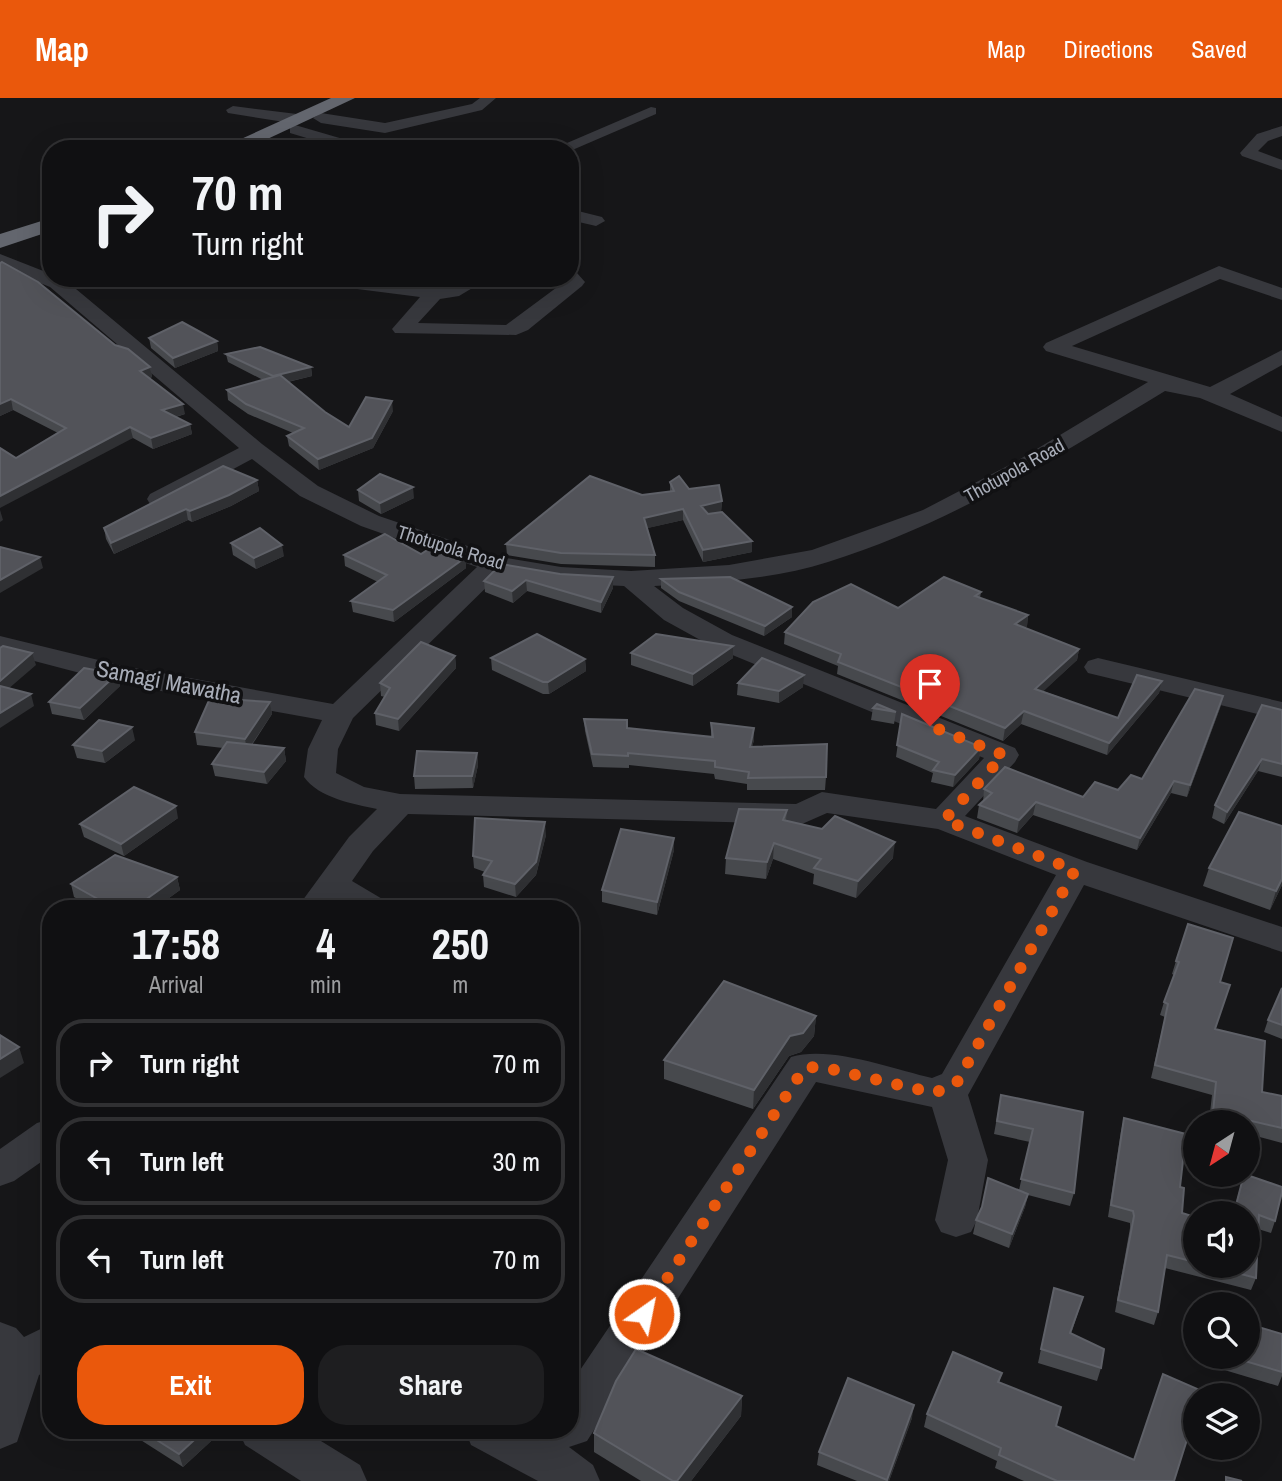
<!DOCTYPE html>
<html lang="en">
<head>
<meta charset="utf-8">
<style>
  body { margin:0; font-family:"Archivo Narrow",sans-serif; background:#1e1e20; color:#f1f3f6; height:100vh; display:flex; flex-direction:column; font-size:26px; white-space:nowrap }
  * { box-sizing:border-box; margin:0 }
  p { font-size:23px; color:#9c9d9f }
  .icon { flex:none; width:38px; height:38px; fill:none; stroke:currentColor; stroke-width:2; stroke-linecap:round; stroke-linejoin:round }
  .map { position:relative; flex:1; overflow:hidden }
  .sheet { position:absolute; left:42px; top:802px; width:537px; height:539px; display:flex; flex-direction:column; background:#101012; border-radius:28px; box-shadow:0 7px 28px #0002,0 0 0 2px #303032 }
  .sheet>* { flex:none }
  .hud { position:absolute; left:42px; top:42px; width:537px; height:147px; border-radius:28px; box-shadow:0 7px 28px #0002,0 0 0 2px #303032; background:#101012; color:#f1f3f6; overflow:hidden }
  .needle { width:46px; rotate:216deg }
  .buttons { position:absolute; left:1183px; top:1012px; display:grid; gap:14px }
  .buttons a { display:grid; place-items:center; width:77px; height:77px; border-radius:50%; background:#101012; box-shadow:0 7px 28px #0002,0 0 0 2px #303032; font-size:35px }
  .pin { position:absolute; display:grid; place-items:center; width:60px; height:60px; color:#fff; margin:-72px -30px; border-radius:50% 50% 50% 0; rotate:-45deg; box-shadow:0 0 7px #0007 }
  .pin .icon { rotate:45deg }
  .me { position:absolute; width:77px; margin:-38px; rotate:33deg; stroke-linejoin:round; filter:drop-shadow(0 0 5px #0008) }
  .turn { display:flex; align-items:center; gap:24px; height:147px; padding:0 35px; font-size:32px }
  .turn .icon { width:91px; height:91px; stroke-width:2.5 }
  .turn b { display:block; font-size:49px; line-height:60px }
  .eta { display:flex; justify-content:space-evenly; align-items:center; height:119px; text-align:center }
  .eta b { font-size:42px; font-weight:700; line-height:49px }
  .primary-button { display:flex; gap:14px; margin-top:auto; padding:14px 35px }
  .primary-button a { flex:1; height:80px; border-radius:28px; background:#ea580c; color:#fff; font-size:28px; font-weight:700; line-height:80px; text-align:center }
  .primary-button a+a { background:#1e1e20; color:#f1f3f6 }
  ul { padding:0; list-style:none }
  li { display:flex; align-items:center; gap:21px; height:88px; margin:0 14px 10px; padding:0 21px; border:4px solid #303032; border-radius:28px }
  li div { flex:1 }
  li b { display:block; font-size:26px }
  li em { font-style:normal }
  header { display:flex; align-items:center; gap:42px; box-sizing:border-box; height:98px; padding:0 35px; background:#ea580c; color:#fff }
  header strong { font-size:33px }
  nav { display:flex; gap:38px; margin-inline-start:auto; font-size:24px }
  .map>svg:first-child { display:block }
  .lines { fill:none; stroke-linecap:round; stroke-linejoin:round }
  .minor { fill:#37383d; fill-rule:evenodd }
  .highway { fill:#63666e; fill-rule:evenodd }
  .wall { fill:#47494d }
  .shaded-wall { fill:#2f3033 }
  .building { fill:#525359; stroke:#5f6168; stroke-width:2 }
  .route { stroke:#ea580c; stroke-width:12; stroke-dasharray:0 21.6 }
  .labels { text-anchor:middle; stroke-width:7; stroke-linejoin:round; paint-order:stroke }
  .far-street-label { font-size:19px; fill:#a8adb8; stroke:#111113 }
  .street-label { font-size:23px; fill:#a8adb8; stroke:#111113 }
</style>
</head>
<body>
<header>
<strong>Map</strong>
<nav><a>Map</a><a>Directions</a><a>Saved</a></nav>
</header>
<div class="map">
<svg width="1282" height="1383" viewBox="0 0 1282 1383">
  <rect width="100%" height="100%" fill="#161618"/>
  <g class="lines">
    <g class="minor">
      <polygon points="480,0 496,0 482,12 385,35 321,25 313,20 321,15 385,25 472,6"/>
      <polygon points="233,8 297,16 305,21 297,26 228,15 226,12"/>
      <polygon points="651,9 656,10 656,16 570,53 553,51"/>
      <polygon points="295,27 367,48 369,51 343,51 290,35 290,29"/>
      <polygon points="1282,28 1282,38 1268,43 1258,53 1282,62 1282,72 1242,58 1240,55 1257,36"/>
      <polygon points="570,111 602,119 605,123 596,128 570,122"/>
      <path d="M0,156L51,176V180L64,181L262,346L318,388L379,418L500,459L561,469L631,473L729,467L812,452L923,412L1015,364L1148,284L1046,253L1043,249L1046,245L1219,168L1282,190V202L1220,181L1072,248L1210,289L1282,252V267L1230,296L1282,319V334L1200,300L1165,293C1054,360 952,425 828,464C773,482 711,484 654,488L683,510L732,537L1015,650L1019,657L1015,664L965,718L1087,764L1282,829V854L1084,787L968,997L988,1062L977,1122L971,1134L956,1139L941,1134L935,1122L948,1062L932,1009L816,984L587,1343L569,1349L593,1367L600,1383H538L471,1347L465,1332H535L552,1340L548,1332H570V1287L791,959C830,947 893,971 932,980L942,976L1056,777L938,731L827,715L802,726L408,716L373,753L352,783L384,802L389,810H347L336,804L332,810H297L349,739L377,711C353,706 319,700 304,679L308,651L322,622L122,586L0,554V538L123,568L333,606L477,469L361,428L300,398L252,361L168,406H150L147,401L150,396L239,350L50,189L0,169ZM501,475L561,485L624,488L664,522L713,549L984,660L936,711L822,694L796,706L400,696L364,689L336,675L338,651L353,620Z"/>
      <polygon points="570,173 577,175 585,184 582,188 528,232 516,237 395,235 392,231 420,199 318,186 309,180 364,180 434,189 448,188 465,180 489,180 459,198 440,201 418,225 506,227 564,184 561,180 570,180"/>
      <polygon points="1098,560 1282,604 1282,622 1088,575 1084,569 1088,563"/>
      <polygon points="51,1021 51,1057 14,1083 0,1088 0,1051 37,1025"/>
      <polygon points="0,1224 16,1230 24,1239 51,1226 51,1270 39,1277 17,1344 0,1351"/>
      <polygon points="238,1332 303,1332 360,1367 367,1383 301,1383 245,1347"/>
    </g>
    <g class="highway">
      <polygon points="331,0 355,0 246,51 219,51"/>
      <polygon points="51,120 51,133 0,150 0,136"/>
    </g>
  </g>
  <g class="wall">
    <polygon points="0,165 115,247 150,269 152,279 150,280 185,316 176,319 190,326 192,336 153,351 133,340 16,360 58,335 13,312 0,318"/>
    <polygon points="149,240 217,243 218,253 175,270 151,250"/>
    <polygon points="226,256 311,269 312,278 288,284 325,314 349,329 393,313 373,350 319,372 289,348 287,338 293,335 248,316 228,302 227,292 263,282 228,264"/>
    <polygon points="257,382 259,393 231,408 192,424 188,422 114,456 106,441 104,430"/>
    <polygon points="670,384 722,403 721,414 752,454 703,464 683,422 647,430 655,457 655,469 561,466 507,457 506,446 642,397 670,394"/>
    <polygon points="358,392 414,400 381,416 359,403"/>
    <polygon points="231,445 284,458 256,471 233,457"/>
    <polygon points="421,456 466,459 466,470 394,524 353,514 351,503 378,484 345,468 344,457"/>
    <polygon points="501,466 613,490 601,515 527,493 513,505 485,494 484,483"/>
    <polygon points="661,481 792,509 792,519 764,538 679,503 661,490"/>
    <polygon points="981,494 980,500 1028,517 1027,528 1025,530 1079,551 1077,562 1043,593 1118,620 1162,583 1159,595 1107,657 1021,626 1003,643 837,576 838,568 784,546 785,534"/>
    <polygon points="631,555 733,560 693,588 631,567"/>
    <polygon points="455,558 456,570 399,633 376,627 375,615 385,599 381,598 380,585"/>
    <polygon points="491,560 585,561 586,573 549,596 543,596 492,572"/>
    <polygon points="117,576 120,588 84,622 52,616 49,604"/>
    <polygon points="738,585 803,589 779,605 737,597"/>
    <polygon points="1223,598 1220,610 1187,699 1171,695 1137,752 1033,717 1017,735 977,720 979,707 983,704 984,691 1083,699 1118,692 1142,681"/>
    <polygon points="270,604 272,616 252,647 284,650 286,663 267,686 215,678 212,666 223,650 197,647 195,634"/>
    <polygon points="873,610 896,614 894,626 871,622"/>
    <polygon points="1282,612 1282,679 1258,673 1224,726 1212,720 1215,707"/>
    <polygon points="902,616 981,649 979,661 953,689 931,684 933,675 896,659"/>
    <polygon points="584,621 627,630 711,639 711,625 754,642 752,649 826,679 825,692 747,692 747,686 715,681 714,676 629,667 629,670 593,669 585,633"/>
    <polygon points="135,642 105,665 77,660 73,647"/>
    <polygon points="477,655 478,667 473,690 415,691 414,678"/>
    <polygon points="787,712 786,722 893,760 856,800 813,786 814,776 773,761 766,781 725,776 726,760"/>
    <polygon points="178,720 124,758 84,739 80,726"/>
    <polygon points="546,737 536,777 516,799 484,789 483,777 485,774 474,770 473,758"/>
    <polygon points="674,752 657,817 602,804 602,792"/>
    <polygon points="1209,770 1282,787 1270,812 1203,788"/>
    <polygon points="177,779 180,792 155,810 94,810 74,799 71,786"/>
    <polygon points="1176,863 1220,884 1216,931 1262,994 1282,998 1282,1045 1248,1036 1248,1024 1209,1024 1212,997 1151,980 1165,919 1160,917 1164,904 1174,877 1172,876"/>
    <polygon points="1282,890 1282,941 1264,934 1268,922"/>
    <polygon points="816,918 814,938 801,954 789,958 753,1011 664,981 664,962"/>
    <polygon points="1001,997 1083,1014 1074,1095 1070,1108 1028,1097 1025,1109 1009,1150 973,1136 976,1122 1019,1092 1030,1044 994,1036"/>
    <polygon points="1124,1020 1180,1089 1182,1115 1195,1119 1195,1167 1248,1167 1248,1115 1233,1115 1244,1076 1275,1123 1271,1135 1258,1131 1256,1180 1251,1192 1165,1170 1158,1214 1154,1227 1115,1214 1130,1130 1130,1125 1108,1119 1121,1033"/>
    <polygon points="51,1083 51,1104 45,1089"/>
    <polygon points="1054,1190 1083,1199 1071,1236 1101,1270 1097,1283 1038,1265"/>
    <polygon points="1282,1236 1282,1278 1278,1288 1201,1265 1202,1258 1248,1258"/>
    <polygon points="51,1269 51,1289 44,1275"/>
    <polygon points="1002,1275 999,1285 1056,1328 1174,1383 1024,1383 995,1370 997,1363 924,1329 927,1316"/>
    <polygon points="742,1298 741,1318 691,1383 641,1383 594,1354 594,1335"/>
    <polygon points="912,1320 889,1383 857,1383 817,1367 819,1354"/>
    <polygon points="125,1332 223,1332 183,1369"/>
  </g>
  <g class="shaded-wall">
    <polygon points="217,243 218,253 175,270 173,260"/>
    <polygon points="150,269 152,279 142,283 140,273"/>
    <polygon points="311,269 312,278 274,287 273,278"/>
    <polygon points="11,301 13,312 0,318 0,306"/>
    <polygon points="392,303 393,313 373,350 319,372 318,361"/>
    <polygon points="183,306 185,316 164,322 162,312"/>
    <polygon points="190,326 192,336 153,351 151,340"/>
    <polygon points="130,329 133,340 0,410 0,398"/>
    <polygon points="257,382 259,393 231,408 192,424 190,413"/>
    <polygon points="413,389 414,400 381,416 380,405"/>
    <polygon points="722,403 721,414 701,419 701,408"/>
    <polygon points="186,411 188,422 114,456 111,445"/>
    <polygon points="683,411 683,422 644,431 644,420"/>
    <polygon points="0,412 3,422 0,424"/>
    <polygon points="752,443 752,454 703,464 703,452"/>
    <polygon points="282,447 284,458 256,471 254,460"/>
    <polygon points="40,459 43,470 0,495 0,482"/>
    <polygon points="466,459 466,470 394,524 393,512"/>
    <polygon points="613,479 613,490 601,515 601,504"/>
    <polygon points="526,482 527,493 513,505 512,493"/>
    <polygon points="792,509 792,519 764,538 765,528"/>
    <polygon points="1028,517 1027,528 1013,538 1015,526"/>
    <polygon points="733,548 733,560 693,588 693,576"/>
    <polygon points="1079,551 1077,562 1033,603 1035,591"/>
    <polygon points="32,555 36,567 0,598 0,583"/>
    <polygon points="455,558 456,570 399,633 398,621"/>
    <polygon points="585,561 586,573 549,596 548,584"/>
    <polygon points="117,576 120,588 84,622 80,610"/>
    <polygon points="804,577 803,589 779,605 779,593"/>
    <polygon points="1162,583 1159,595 1107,657 1109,645"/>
    <polygon points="31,596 34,608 0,630 0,615"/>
    <polygon points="1223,598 1220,610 1187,699 1190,687"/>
    <polygon points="270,604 272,616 247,653 245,641"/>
    <polygon points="1024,613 1021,626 1003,643 1005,630"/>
    <polygon points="132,629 135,642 105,665 102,653"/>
    <polygon points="754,630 754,642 749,661 750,649"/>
    <polygon points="981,649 979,661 953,689 955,677"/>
    <polygon points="284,650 286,663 267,686 264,674"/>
    <polygon points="477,655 478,667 473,690 472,678"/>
    <polygon points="1262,661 1258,673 1224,726 1227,714"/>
    <polygon points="1174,683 1171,695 1137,752 1140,740"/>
    <polygon points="1036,704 1033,717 1017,735 1019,722"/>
    <polygon points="176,708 178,720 124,758 121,746"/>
    <polygon points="545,724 546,737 536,777 516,799 515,786"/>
    <polygon points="674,740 674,752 657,817 657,804"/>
    <polygon points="895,744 893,760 856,800 858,783"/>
    <polygon points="774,745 773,761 766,781 767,764"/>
    <polygon points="177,779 180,792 155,810 134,810"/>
    <polygon points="1282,781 1282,787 1270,812 1276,793"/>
    <polygon points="816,918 814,938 801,954 789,958 753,1011 754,992 790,938"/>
    <polygon points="19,949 24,965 0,980 0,961"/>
    <polygon points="1028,1096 1025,1109 1009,1150 1012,1136"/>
    <polygon points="1083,1199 1079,1212 1066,1249 1070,1235"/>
    <polygon points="742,1298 741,1318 691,1383 677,1383"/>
    <polygon points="914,1307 912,1320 889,1383 887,1383"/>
    <polygon points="205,1332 223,1332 183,1369 179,1356"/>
  </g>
  <g class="building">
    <polygon points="2,164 38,184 115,247 128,251 150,269 140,273 183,306 162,312 190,326 151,340 130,329 0,398 0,350 16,360 66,330 11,301 0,306 0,165"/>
    <polygon points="182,224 217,243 173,260 149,240"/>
    <polygon points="260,249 311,269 273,278 226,256"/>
    <polygon points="280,277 325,314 349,329 366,299 392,303 372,340 318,361 287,338 304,330 246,306 227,292"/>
    <polygon points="223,368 257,382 229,397 190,413 186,411 111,445 104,430"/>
    <polygon points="380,376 413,389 380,405 358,392"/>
    <polygon points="590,378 642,397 674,393 670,384 679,378 689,391 719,387 722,403 701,408 708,416 722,414 752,443 703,452 683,411 644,420 655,457 561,455 506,446"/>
    <polygon points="260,430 282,447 254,460 231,445"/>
    <polygon points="385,436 421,456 435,447 466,459 393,512 351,503 387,477 344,457"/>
    <polygon points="0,449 40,459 0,482"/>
    <polygon points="501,466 560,476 613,479 601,504 526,482 512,493 484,483"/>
    <polygon points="730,479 792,509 765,528 679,494 661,481"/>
    <polygon points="944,479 981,494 975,498 1028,517 1015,526 1079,551 1035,591 1118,620 1137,577 1162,583 1109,645 1024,613 1005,630 838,564 841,556 785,534 813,504 851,486 898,510"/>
    <polygon points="537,536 585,561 548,584 543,584 491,560"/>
    <polygon points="656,536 733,548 693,576 631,555"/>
    <polygon points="421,544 455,558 398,621 375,615 390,590 380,585"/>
    <polygon points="3,548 32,555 0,583 0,550"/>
    <polygon points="762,560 804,577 779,593 738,585"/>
    <polygon points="84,570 117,576 80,610 49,604"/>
    <polygon points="0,588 31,596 0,615"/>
    <polygon points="1195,591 1223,598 1190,687 1174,683 1140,740 1036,704 1019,722 979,707 992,695 984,691 1005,669 1083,699 1095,684 1118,692 1131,677 1142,681"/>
    <polygon points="210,600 270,604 245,641 195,634"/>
    <polygon points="877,606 896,614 873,610"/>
    <polygon points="1262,607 1282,612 1282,666 1262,661 1227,714 1215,707"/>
    <polygon points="902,616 981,649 955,677 933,672 939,664 897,647"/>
    <polygon points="584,621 627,622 627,630 713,639 711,625 754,630 750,649 827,646 826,679 748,680 749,674 715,669 715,663 628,655 628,658 592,656"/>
    <polygon points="99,622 132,629 102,653 73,647"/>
    <polygon points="227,644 284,650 264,674 212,666"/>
    <polygon points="417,653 477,655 472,678 414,678"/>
    <polygon points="134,689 176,708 121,746 80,726"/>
    <polygon points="739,711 787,712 783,722 822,731 835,718 895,744 858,783 814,770 821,761 774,745 767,764 726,760"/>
    <polygon points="1239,714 1282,728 1282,781 1276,793 1209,770"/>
    <polygon points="475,720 545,724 536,764 515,786 483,777 492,763 473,758"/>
    <polygon points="621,731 674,740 657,804 602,792"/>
    <polygon points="115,757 177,779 134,810 114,810 71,786"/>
    <polygon points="1188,826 1233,840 1220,884 1230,887 1215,931 1265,943 1262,994 1282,998 1282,1030 1213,1014 1216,984 1155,967 1168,906 1164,904 1179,864 1176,863"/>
    <polygon points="724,883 816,918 803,935 790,938 754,992 664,962"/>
    <polygon points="1282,890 1282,927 1268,922"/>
    <polygon points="0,937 19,949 0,961"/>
    <polygon points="1001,997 1083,1014 1074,1095 1021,1081 1033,1031 997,1023"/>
    <polygon points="1124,1020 1186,1036 1180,1089 1184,1090 1182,1115 1195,1119 1195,1164 1167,1157 1158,1214 1118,1202 1134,1118 1133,1113 1111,1107"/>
    <polygon points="1244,1076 1282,1089 1282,1094 1275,1123 1259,1117 1256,1180 1207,1167 1248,1167 1248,1115 1234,1115"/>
    <polygon points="988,1080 1028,1096 1012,1136 976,1122 982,1109"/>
    <polygon points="51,1083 51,1092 45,1089"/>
    <polygon points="1054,1190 1083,1199 1070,1235 1104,1251 1101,1270 1041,1251"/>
    <polygon points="1248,1226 1282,1236 1282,1274 1228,1258 1248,1258"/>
    <polygon points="636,1251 742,1298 677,1383 673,1383 594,1335 616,1283"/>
    <polygon points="953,1254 1002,1275 998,1284 1061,1309 1056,1328 1134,1362 1163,1276 1202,1293 1201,1297 1195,1297 1195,1316 1174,1383 1057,1383 999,1357 1001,1350 927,1316"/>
    <polygon points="51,1269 51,1279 44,1275"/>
    <polygon points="848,1280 914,1307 887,1382 819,1354"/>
    <polygon points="141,1332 205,1332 179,1356"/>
    <polygon points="1226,1379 1242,1383 1226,1383"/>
  </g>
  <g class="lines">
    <polyline class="route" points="644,1216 805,969 826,970 934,995 956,986 1075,772 944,722 1004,657 930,628"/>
  </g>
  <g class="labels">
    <g class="far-street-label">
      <text transform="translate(1014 372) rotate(-29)" y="7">Thotupola Road</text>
      <text transform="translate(451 449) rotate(17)" y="7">Thotupola Road</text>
    </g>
    <g class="street-label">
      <text transform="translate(169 584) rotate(11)" y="8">Samagi Mawatha</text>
    </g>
  </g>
</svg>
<div class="buttons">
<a><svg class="needle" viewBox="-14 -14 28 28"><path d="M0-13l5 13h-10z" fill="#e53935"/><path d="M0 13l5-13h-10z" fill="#9c9d9f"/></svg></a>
<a><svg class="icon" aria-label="sound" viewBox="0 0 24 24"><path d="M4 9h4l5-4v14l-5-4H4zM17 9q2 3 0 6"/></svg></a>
<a><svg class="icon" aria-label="search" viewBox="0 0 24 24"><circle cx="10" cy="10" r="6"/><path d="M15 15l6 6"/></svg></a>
<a><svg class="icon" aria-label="layers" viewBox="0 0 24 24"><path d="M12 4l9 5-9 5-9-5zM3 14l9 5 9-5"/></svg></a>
</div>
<div class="pin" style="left:930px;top:628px;background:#d93025"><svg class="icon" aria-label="arrive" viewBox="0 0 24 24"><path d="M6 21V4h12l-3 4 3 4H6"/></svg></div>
<svg class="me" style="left:644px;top:1216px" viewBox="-20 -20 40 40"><circle r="17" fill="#ea580c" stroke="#fff" stroke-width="3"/><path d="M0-11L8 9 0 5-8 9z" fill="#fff"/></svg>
<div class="hud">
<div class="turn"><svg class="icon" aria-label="right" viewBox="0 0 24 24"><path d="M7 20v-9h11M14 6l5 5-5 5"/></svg><div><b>70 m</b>Turn right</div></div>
</div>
<section class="sheet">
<div class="eta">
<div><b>17:58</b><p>Arrival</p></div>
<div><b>4</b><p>min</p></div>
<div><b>250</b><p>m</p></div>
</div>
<ul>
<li><svg class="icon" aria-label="right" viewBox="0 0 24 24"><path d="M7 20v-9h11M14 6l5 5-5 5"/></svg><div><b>Turn right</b></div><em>70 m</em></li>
<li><svg class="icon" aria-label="left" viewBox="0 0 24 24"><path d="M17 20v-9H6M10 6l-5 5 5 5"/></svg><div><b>Turn left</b></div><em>30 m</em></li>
<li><svg class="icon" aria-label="left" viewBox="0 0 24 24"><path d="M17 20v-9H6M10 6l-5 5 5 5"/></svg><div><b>Turn left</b></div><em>70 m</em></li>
</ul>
<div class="primary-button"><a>Exit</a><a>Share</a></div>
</section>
</div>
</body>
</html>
